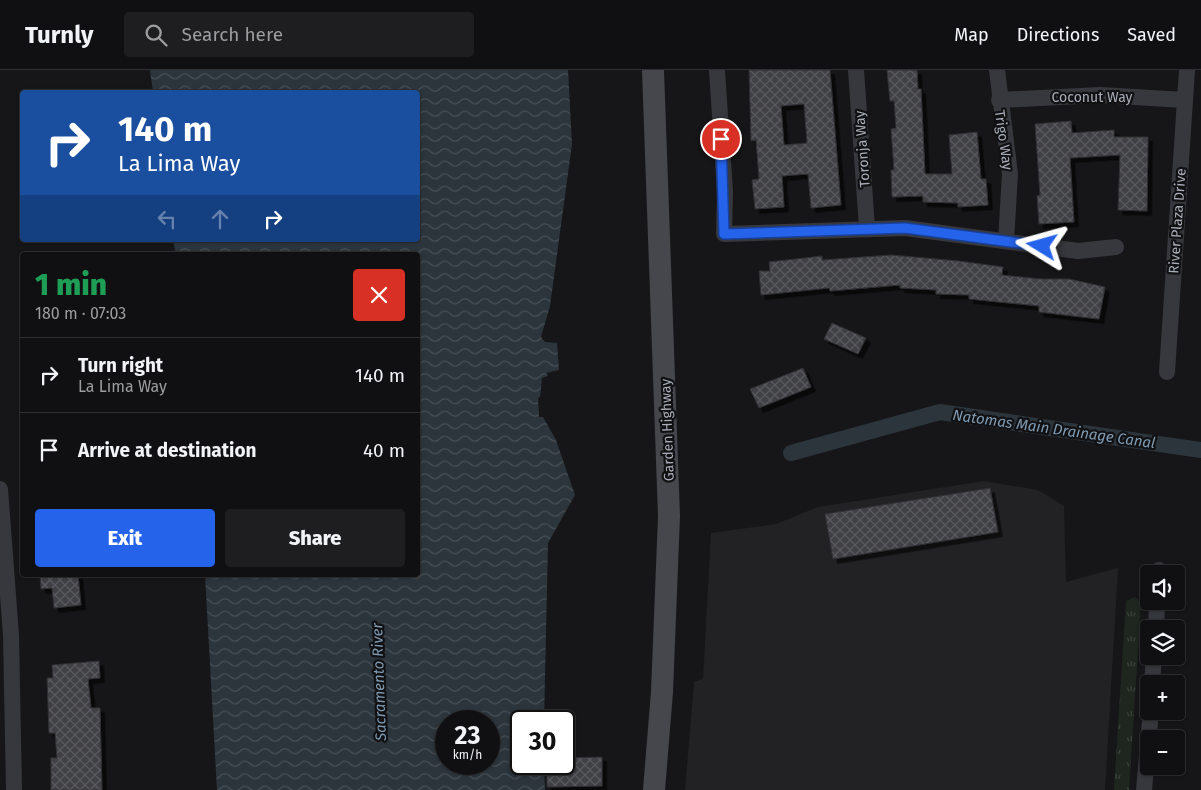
<!DOCTYPE html>
<html lang="en">
<head>
<meta charset="utf-8">
<style>
  body { margin:0; font-family:"Fira Sans",sans-serif; background:#1e1e20; color:#f1f3f6; height:100vh; display:flex; flex-direction:column; font-size:19px; white-space:nowrap }
  * { box-sizing:border-box; margin:0 }
  p { font-size:16px; color:#9c9d9f }
  .icon { flex:none; width:28px; height:28px; fill:none; stroke:currentColor; stroke-width:2; stroke-linecap:round; stroke-linejoin:round }
  .map { position:relative; flex:1; overflow:hidden }
  .panel { position:absolute; left:20px; top:182px; width:400px; height:325px; display:flex; flex-direction:column; background:#101012; border-radius:5px; box-shadow:0 1px 4px #0004,0 0 0 1px #303032 }
  .panel>* { flex:none }
  .guide { position:absolute; left:20px; top:20px; width:400px; height:152px; border-radius:5px; box-shadow:0 1px 4px #0004,0 0 0 1px #303032; background:#1a4fa0; color:#fff; overflow:hidden }
  .fabs { position:absolute; left:1140px; top:495px; display:grid; gap:10px }
  .fabs a { display:grid; place-items:center; width:45px; height:45px; border-radius:5px; background:#101012; box-shadow:0 1px 4px #0004,0 0 0 1px #303032; font-size:25px }
  .speed { position:absolute; left:435px; top:640px; display:flex; gap:10px; font-size:25px; font-weight:700; text-align:center }
  .speed>* { display:grid; place-content:center; width:65px; height:65px; border-radius:50%; background:#101012; box-shadow:0 1px 4px #0004,0 0 0 1px #303032; line-height:1 }
  .speed small { font-size:12px; font-weight:400 }
  .speed .limit { border:2px solid #111; border-radius:8px; background:#fff; color:#111 }
  .pin { position:absolute; display:grid; place-items:center; width:42px; height:42px; color:#fff; margin:-21px; border:2px solid #fff; border-radius:50%; box-shadow:0 1px 5px #0007 }
  .me { position:absolute; width:55px; margin:-28px; rotate:278deg; stroke-linejoin:round; filter:drop-shadow(0 0 4px #0008) }
  .turn { display:flex; align-items:center; gap:18px; height:105px; padding:0 15px; font-size:22px }
  .turn .icon { width:65px; height:65px; stroke-width:2.5 }
  .turn b { display:block; font-size:35px; line-height:42px }
  .lanes { display:flex; align-items:center; height:48px; padding:0 15px; background:#0003; justify-content:center; gap:25px; direction:ltr }
  .lanes .off { opacity:.35 }
  .round { display:grid; place-items:center; flex:none; width:52px; height:52px; border-radius:5px; background:#1e1e20 }
  .overview { display:flex; align-items:center; justify-content:space-between; height:85px; padding:0 15px }
  h1 { font-size:30px; font-weight:800; line-height:38px; color:#1e9e55 }
  .action { display:flex; gap:10px; margin-top:auto; padding:10px 15px }
  .action a { flex:1; height:58px; border-radius:5px; background:#2563eb; color:#fff; font-size:20px; font-weight:800; line-height:58px; text-align:center }
  .action a+a { background:#1e1e20; color:#f1f3f6 }
  ul { padding:0; list-style:none }
  li { display:flex; align-items:center; gap:15px; height:75px; padding:0 15px; border-top:1px solid #303032 }
  li div { flex:1 }
  li b { display:block; font-size:19px }
  li em { font-style:normal }
  header { display:flex; align-items:center; gap:30px; box-sizing:border-box; height:70px; padding:0 25px; background:#101012; border-bottom:1px solid #303032 }
  header strong { font-size:24px }
  nav { display:flex; gap:28px; margin-inline-start:auto; font-size:18px }
  .search { width:350px; height:45px; background:#1e1e20; display:flex; align-items:center; gap:12px; box-sizing:border-box; padding:0 18px; border-radius:5px; color:#9c9d9f; font-size:19px }
  .map>svg:first-child { display:block }
  .built { fill:#222225 }
  .grass { fill:url(#grass-tufts) }
  .water { fill:url(#water-waves); fill-rule:evenodd }
  .lines { fill:none; stroke-linecap:round; stroke-linejoin:round }
  .canal { stroke:#2c353c; stroke-width:16 }
  .building { fill:url(#building-cross-hatch); stroke:#303034; fill-rule:evenodd; filter:url(#shadow) }
  .minor { stroke:#37383d; stroke-width:16 }
  .secondary { stroke:#45474d; stroke-width:22 }
  .route-casing { stroke:#184099; stroke-width:12 }
  .route { stroke:#2563eb; stroke-width:9 }
  .labels { text-anchor:middle; stroke-width:4.5; stroke-linejoin:round; paint-order:stroke }
  .street-label { font-size:14px; fill:#a8adb8; stroke:#111113 }
  .water-label { font-size:15px; font-style:italic; fill:#7f9bb3; stroke:#111113 }
</style>
</head>
<body>
<header>
<strong>Turnly</strong>
<div class="search"><svg class="icon" aria-label="search" viewBox="0 0 24 24"><circle cx="10" cy="10" r="6"/><path d="M15 15l6 6"/></svg>Search here</div>
<nav><a>Map</a><a>Directions</a><a>Saved</a></nav>
</header>
<div class="map">
<svg width="1201" height="720" viewBox="0 0 1201 720">
  <defs>
    <pattern id="grass-tufts" width="24" height="20" patternUnits="userSpaceOnUse" patternTransform="scale(1.25)"><rect width="24" height="20" fill="#1e261f"/><path d="M3 7l-1-3M5 7V3M7 7l1-3M15 17l-1-3M17 17v-4M19 17l1-3" fill="none" stroke="#3c433d"/></pattern>
    <pattern id="water-waves" width="16" height="10" patternUnits="userSpaceOnUse" patternTransform="scale(1.25)"><rect width="16" height="10" fill="#2c353c"/><path d="M0 5q4-4 8 0t8 0" fill="none" stroke="#485056"/></pattern>
    <pattern id="building-cross-hatch" width="8" height="8" patternUnits="userSpaceOnUse" patternTransform="scale(1.25)"><rect width="8" height="8" fill="#404145"/><path d="M0 0l8 8M0 8l8-8" fill="none" stroke="#595a5e"/></pattern>
    <filter id="shadow"><feDropShadow dx="4.5" dy="4.5" stdDeviation="0" flood-color="#0009"/></filter>
  </defs>
  <rect width="100%" height="100%" fill="#161618"/>
  <polygon class="built" points="984,411 1038,420 1064,436 1066,512 1118,498 1105,720 685,720 694,612 703,609 711,463 776,454 818,437"/>
  <polygon class="grass" points="1135,527 1141,533 1129,720 1114,720 1126,531"/>
  <path class="water" d="M150,0H568L572,74L550,236L541,267L545,272L557,273L559,300L546,303L548,306L542,308L540,327L538,328L539,347H543L556,370L575,425L548,473L544,651H521V694H544L545,720H217L205,505H418V185H176L173,170H418V22H153ZM446,651H489V694H446Z"/>
  <g class="lines">
    <polyline class="canal" points="791,383 940,342 1201,380"/>
  </g>
  <g class="building">
    <path d="M749,0H830L841,135L811,138L808,104L782,106L784,137L755,139L752,110L759,109L756,70L751,71ZM804,34L807,73L784,75L781,36Z"/>
    <polygon points="887,0 917,0 918,19 921,19 925,104 952,104 949,65 977,62 981,109 986,109 988,135 958,137 958,133 923,132 923,126 892,127 891,100 894,100 891,59 896,58 894,31 890,31"/>
    <polygon points="1071,51 1072,63 1114,60 1114,67 1148,67 1147,141 1118,140 1120,85 1070,88 1074,152 1039,154 1037,126 1040,125 1035,54"/>
    <polygon points="891,185 959,191 1003,197 1002,205 1040,209 1069,209 1105,217 1099,249 1039,242 1039,236 969,229 969,225 936,224 936,220 900,218 900,215 830,221 829,218 761,225 759,201 770,201 769,192 822,186 822,190"/>
    <polygon points="832,253 866,268 858,284 824,269"/>
    <polygon points="803,298 811,317 759,338 750,319"/>
    <polygon points="990,418 998,462 833,489 825,444"/>
    <polygon points="40,505 78,505 81,535 54,538 52,518 41,519"/>
    <polygon points="99,591 100,608 88,609 91,638 100,638 102,720 51,720 51,688 57,688 55,663 49,663 47,608 53,608 52,595"/>
    <polygon points="602,687 602,716 547,717 547,694 564,694 564,688"/>
  </g>
  <g class="lines">
    <g class="minor">
      <polyline points="717,0 725,121 724,164 905,158 1078,181 1116,177"/>
      <polyline points="856,0 867,158"/>
      <polyline points="997,0 1010,104 1006,171"/>
      <polyline points="999,30 1100,25 1185,30"/>
      <polyline points="1167,302 1187,0"/>
      <polyline points="0,419 11,565 14,720"/>
      <polyline points="1159,504 1159,500"/>
      <polyline points="1156,559 1157,531"/>
      <polyline points="1152,614 1154,586"/>
      <polyline points="1144,720 1151,641"/>
    </g>
    <polyline class="secondary" points="653,0 669,446 662,622 654,720"/>
  </g>
  <g class="lines">
    <defs>
      <polyline id="route" points="721,69 724,164 905,158 1042,176"/>
    </defs>
    <use href="#route" class="route-casing"/>
    <use href="#route" class="route"/>
  </g>
  <g class="labels">
    <g class="street-label">
      <text x="1092" y="32">Coconut Way</text>
      <text transform="translate(1004 70) rotate(82)" y="5">Trigo Way</text>
      <text transform="translate(862 79) rotate(-94)" y="5">Toronja Way</text>
      <text transform="translate(1177 151) rotate(-86)" y="5">River Plaza Drive</text>
      <text transform="translate(667 360) rotate(-92)" y="5">Garden Highway</text>
    </g>
    <g class="water-label">
      <text transform="translate(1054 359) rotate(8)" y="5">Natomas Main Drainage Canal</text>
      <text transform="translate(379 612) rotate(-92)" y="5">Sacramento River</text>
    </g>
  </g>
</svg>
<div class="fabs">
<a><svg class="icon" aria-label="sound" viewBox="0 0 24 24"><path d="M4 9h4l5-4v14l-5-4H4zM17 9q2 3 0 6"/></svg></a>
<a><svg class="icon" aria-label="layers" viewBox="0 0 24 24"><path d="M12 4l9 5-9 5-9-5zM3 14l9 5 9-5"/></svg></a>
<a>+</a>
<a>−</a>
</div>
<div class="speed"><div>23<small>km/h</small></div><div class="limit">30</div></div>
<div class="pin" style="left:721px;top:69px;background:#d93025"><svg class="icon" aria-label="arrive" viewBox="0 0 24 24"><path d="M6 21V4h12l-3 4 3 4H6"/></svg></div>
<svg class="me" style="left:1042px;top:176px" viewBox="-20 -20 40 40"><path d="M0-17L14 15 0 8-14 15z" fill="#2563eb" stroke="#fff" stroke-width="4"/></svg>
<div class="guide">
<div class="turn"><svg class="icon" aria-label="right" viewBox="0 0 24 24"><path d="M7 20v-9h11M14 6l5 5-5 5"/></svg><div><b>140 m</b>La Lima Way</div></div>
<div class="lanes"><svg class="icon off" aria-label="left" viewBox="0 0 24 24"><path d="M17 20v-9H6M10 6l-5 5 5 5"/></svg><svg class="icon off" aria-label="ahead" viewBox="0 0 24 24"><path d="M12 20V5M6 11l6-6 6 6"/></svg><svg class="icon" aria-label="right" viewBox="0 0 24 24"><path d="M7 20v-9h11M14 6l5 5-5 5"/></svg></div>
</div>
<section class="panel">
<div class="overview"><div><h1>1 min</h1><p>180 m · 07:03</p></div><a class="round" style="background:#d93025;color:#fff"><svg class="icon" aria-label="close" viewBox="0 0 24 24"><path d="M6 6l12 12M18 6L6 18"/></svg></a></div>
<ul>
<li><svg class="icon" aria-label="right" viewBox="0 0 24 24"><path d="M7 20v-9h11M14 6l5 5-5 5"/></svg><div><b>Turn right</b><p>La Lima Way</p></div><em>140 m</em></li>
<li><svg class="icon" aria-label="arrive" viewBox="0 0 24 24"><path d="M6 21V4h12l-3 4 3 4H6"/></svg><div><b>Arrive at destination</b></div><em>40 m</em></li>
</ul>
<div class="action"><a>Exit</a><a>Share</a></div>
</section>
</div>
</body>
</html>
